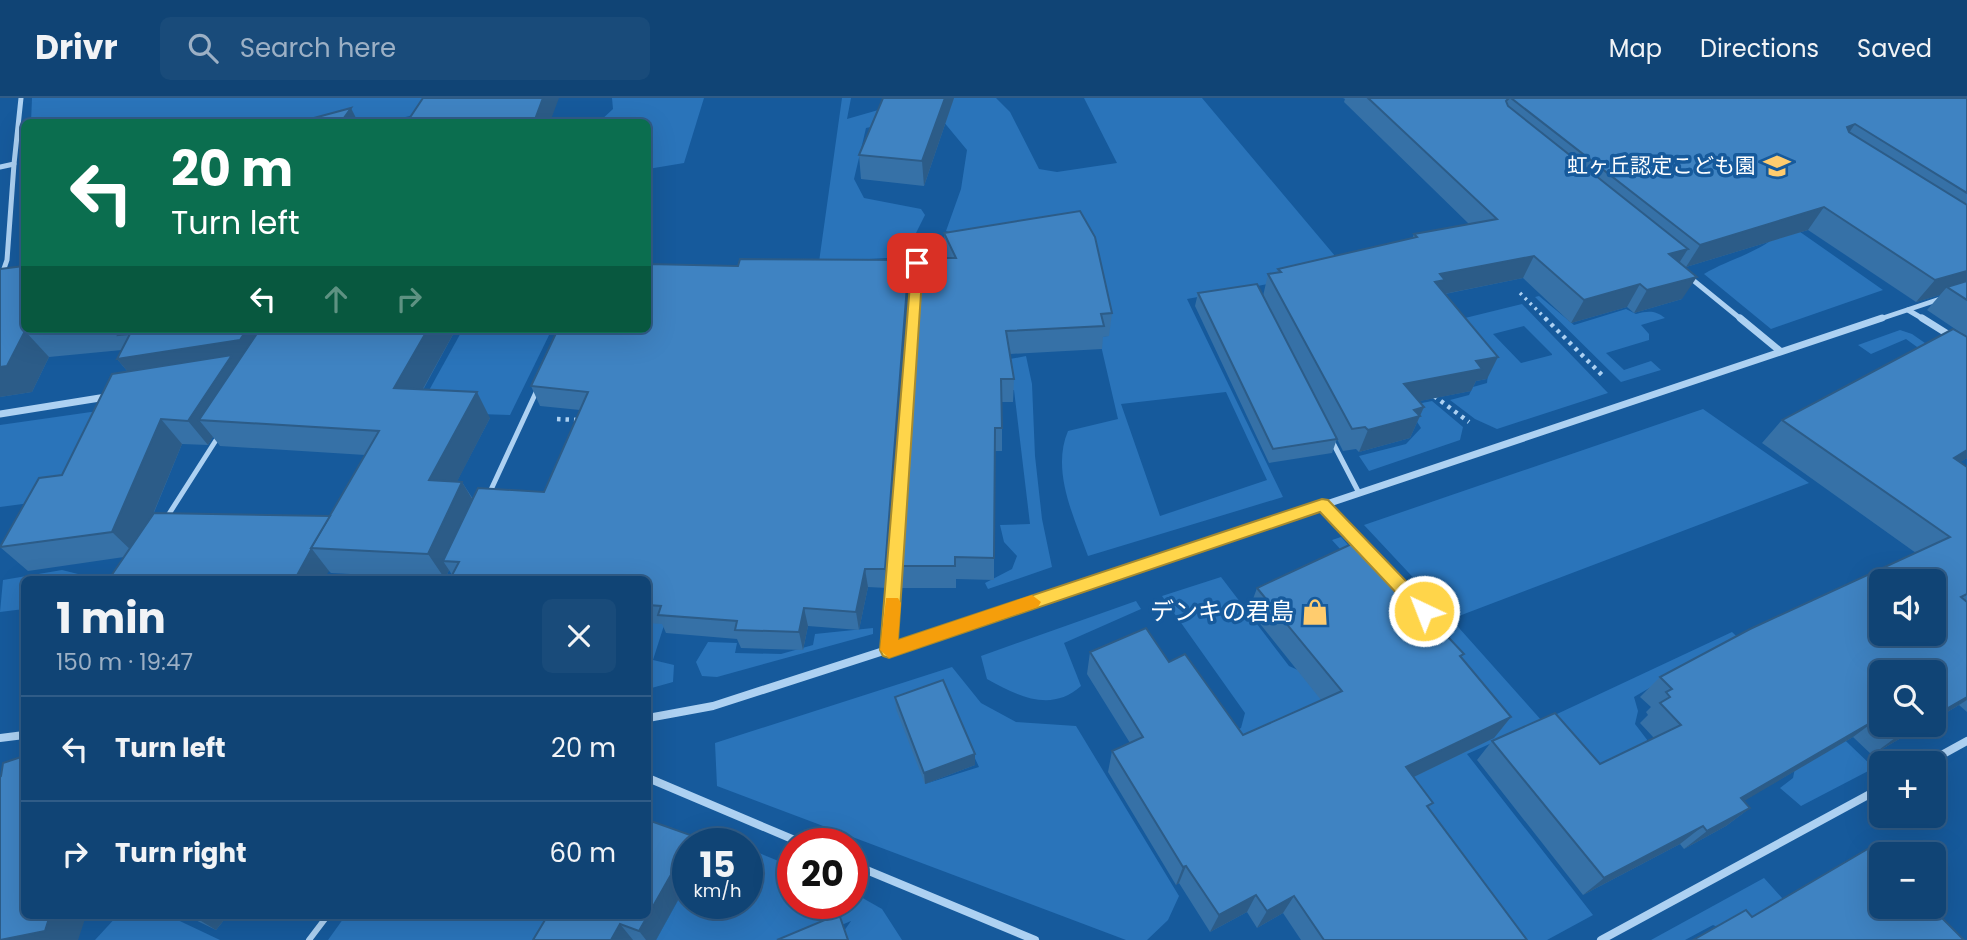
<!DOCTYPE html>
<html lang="en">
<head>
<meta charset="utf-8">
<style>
  body { margin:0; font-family:Poppins,"Noto Sans JP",sans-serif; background:#194b7a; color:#f1f3f6; height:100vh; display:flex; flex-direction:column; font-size:26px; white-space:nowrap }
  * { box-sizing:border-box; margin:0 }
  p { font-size:23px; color:#9cb0c5 }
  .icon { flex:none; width:38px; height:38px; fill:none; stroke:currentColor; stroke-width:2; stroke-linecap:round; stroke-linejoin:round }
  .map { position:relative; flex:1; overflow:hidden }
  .panel { position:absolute; left:21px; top:478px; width:630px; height:343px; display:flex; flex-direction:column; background:#104475; border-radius:10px; box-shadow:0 7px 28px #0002,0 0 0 2px #305c87 }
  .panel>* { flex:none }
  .top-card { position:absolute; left:21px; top:21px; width:630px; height:214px; border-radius:10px; box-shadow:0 7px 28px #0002,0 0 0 2px #305c87; background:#0b6e4f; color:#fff; overflow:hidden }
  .fabs { position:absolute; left:1869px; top:471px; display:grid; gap:14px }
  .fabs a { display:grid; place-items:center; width:77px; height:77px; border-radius:10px; background:#104475; box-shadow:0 7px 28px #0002,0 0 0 2px #305c87; font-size:35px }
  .speed { position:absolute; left:672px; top:730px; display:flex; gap:14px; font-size:35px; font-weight:700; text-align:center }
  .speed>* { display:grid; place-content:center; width:91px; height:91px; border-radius:50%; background:#104475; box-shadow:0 7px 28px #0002,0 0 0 2px #305c87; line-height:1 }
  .speed small { font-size:18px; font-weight:400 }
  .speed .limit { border:10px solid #d22; background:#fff; color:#111 }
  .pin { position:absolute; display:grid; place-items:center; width:60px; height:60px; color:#fff; margin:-30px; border-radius:14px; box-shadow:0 4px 10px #0006 }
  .me { position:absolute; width:77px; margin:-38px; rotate:317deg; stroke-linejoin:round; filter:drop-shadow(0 0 5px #0008) }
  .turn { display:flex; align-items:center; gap:24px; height:147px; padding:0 35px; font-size:32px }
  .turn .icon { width:91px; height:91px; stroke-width:2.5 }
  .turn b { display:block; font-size:49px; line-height:60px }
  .lanes { display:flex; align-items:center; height:66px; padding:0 35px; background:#0003; justify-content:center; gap:35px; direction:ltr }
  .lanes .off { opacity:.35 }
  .round { display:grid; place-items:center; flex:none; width:74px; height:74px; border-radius:10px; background:#194b7a }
  .overview { display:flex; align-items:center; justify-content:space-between; height:119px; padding:0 35px }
  h1 { font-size:42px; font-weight:700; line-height:52px }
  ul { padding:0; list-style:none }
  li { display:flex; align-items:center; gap:21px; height:105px; padding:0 35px; border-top:2px solid #305c87 }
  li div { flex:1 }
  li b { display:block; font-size:26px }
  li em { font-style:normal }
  header { display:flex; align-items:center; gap:42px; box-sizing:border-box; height:98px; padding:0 35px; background:#104475; border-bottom:2px solid #305c87 }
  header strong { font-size:33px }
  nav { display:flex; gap:38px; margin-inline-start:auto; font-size:24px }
  .search { width:490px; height:63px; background:#194b7a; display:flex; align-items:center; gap:18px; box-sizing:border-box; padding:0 24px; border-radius:10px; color:#9cb0c5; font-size:26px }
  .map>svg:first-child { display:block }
  .green { fill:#2a74ba; fill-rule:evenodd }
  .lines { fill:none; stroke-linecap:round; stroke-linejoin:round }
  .path-far1 { stroke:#add1f2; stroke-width:3.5; stroke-dasharray:2.5 4.5; stroke-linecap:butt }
  .path { stroke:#add1f2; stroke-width:4.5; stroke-dasharray:3.5 5; stroke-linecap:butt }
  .lane-far1 { stroke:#add1f2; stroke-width:5 }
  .lane { stroke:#add1f2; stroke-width:6 }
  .street-far2 { stroke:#add1f2; stroke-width:5 }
  .street-far1 { stroke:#add1f2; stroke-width:7 }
  .street { stroke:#add1f2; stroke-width:8 }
  .wall { fill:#3671a7; fill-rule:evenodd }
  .shaded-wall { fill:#2c5c88 }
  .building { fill:#3f83c2; stroke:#2c5c88; stroke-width:2; fill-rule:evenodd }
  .route { fill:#ffd54a; stroke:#a68a30; stroke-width:2 }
  .slow { fill:#f59e0b }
  .labels { text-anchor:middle; stroke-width:7; stroke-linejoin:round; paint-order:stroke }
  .far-poi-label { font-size:21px; fill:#fff; stroke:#165a9c; text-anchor:end }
  .poi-label { font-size:24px; fill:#fff; stroke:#165a9c; text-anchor:end }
</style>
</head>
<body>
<header>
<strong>Drivr</strong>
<div class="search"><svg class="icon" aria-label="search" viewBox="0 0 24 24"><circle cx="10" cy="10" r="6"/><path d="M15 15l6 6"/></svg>Search here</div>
<nav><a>Map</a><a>Directions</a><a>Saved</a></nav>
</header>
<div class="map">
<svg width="1967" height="842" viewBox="0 0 1967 842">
  <rect width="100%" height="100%" fill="#165a9c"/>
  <g class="green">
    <polygon points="32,0 487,0 384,24 31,24"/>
    <polygon points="612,0 704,0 684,65 648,71 648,24 599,24 613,11"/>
    <path d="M842,0H851L847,21L920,0H996L1010,14L1039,71L1057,74L1117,65L1084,0H1202L1346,171L1465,220L1522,206L1608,295L1497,331L1475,321L1450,302L1469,297L1473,289L1487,285L1488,275L1322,176L1187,201L1283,399L1088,458C1074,419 1051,373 1068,333L1118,321L1099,239L1108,238L926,171L929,157L942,151L945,156L974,152L966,140L946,133L961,91L967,52L943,23L909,21L866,30L854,81L864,100L921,111L925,117L904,159L819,164ZM1524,228L1552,256V257L1521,265L1493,236ZM1226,294L1267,382L1160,418L1121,306Z"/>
    <path d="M1663,38L1883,192L1771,231L1704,176C1727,162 1755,156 1777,138Z"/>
    <path d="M1539,198L1574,227L1626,211L1636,216C1648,213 1655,212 1665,220L1641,227L1649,236V242L1606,255L1624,272L1651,263L1661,272L1621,284L1535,199Z"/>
    <polygon points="1004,205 1010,261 1026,258 1032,286 1035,358 1042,421 1052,469 988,491 985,485 1012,471 1017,458 1004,444 1000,427 1030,426 1014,292 1004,293"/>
    <polygon points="463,231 552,231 510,317 417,314"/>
    <polygon points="1900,232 1912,236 1935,252 1924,254 1906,241 1871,256 1858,247"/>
    <polygon points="1432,303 1463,329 1460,342 1369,373 1359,358 1406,346 1421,330 1407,308"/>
    <polygon points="126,309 83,398 0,409 0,327"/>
    <polygon points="1703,311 1809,385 1451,521 1542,623 1732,534 1874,670 1801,708 1780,690 1793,680 1795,670 1685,569 1634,599 1638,613 1635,626 1648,643 1587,677 1542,623 1467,656 1593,817 1547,842 1496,842 1205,647 1241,630 1245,615 1162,498 1221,479 1289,568 1300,573 1397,514 1332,442 1341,439 1423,531 1451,520 1364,427"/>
    <polygon points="62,472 94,480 112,477 109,481 24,481 24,511 0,514 3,482"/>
    <polygon points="679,480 653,562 674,567 673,584 648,591 648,509"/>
    <path d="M1136,503L1141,511L1064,545L1081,588C1051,615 1018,598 987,581L981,558Z"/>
    <polygon points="873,530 873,536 717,579 702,578 696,564 708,544 737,545 735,555 781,556 813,547 815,536"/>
    <path d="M952,569L981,605L1016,624L1076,628L1179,798L1168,822L1147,842H1126L717,688L715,645ZM944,594L979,669L925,686Z"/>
    <polygon points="747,750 793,769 793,805 852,805 852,794 882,811 902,842 847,842 844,833 851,823 806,842 656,842 688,784 688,805 747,805"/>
    <polygon points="1764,780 1820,842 1727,833 1713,827 1685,842 1651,842"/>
    <polygon points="118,817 167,817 220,842 95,842"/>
    <polygon points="346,817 566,817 551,842 328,842"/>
  </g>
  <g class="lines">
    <polyline class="path-far1" points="1520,195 1547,222"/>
    <g class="path">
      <polyline points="1545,220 1604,279"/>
      <polyline points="1434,298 1469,324"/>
      <polyline points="557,321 579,322"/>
    </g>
    <g class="lane-far1">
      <polyline points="1332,343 1359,395"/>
      <polyline points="489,396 538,290"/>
      <polyline points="1322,407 1361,448"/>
      <polyline points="167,419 218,339"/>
    </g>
    <polyline class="lane" points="309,842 328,817"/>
    <g class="street-far2">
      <polyline points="0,69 14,66 21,0"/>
      <polyline points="1688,178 1742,222"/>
      <polyline points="0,182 7,162 14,66"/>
      <polyline points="1908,212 1925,222"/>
      <polyline points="913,222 917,165"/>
      <polyline points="1877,222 1943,200"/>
    </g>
    <g class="street-far1">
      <polyline points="1740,220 1780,253"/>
      <polyline points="1922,220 1967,248"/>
      <polyline points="0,316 106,299"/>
      <polyline points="893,498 913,220"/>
      <polyline points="1052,498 1882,220"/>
    </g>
    <g class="street">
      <polyline points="889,553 893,497"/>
      <polyline points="648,620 713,608 1057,497"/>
      <polyline points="0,640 24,637"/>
      <polyline points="1927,665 1967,643"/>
      <polyline points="648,680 804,746"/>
      <polyline points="852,766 1035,842"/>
      <polyline points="1601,842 1881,690"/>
    </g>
  </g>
  <g class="wall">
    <polygon points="883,0 954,0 924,88 861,81 859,57"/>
    <polygon points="1343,0 1967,0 1967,239 1927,212 1940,197 1916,204 1808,132 1686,169 1682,201 1634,215 1627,209 1571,225 1523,180 1445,196 1487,281 1476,283 1471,293 1419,303 1424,309 1410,340 1359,354 1356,351 1343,353 1330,327 1337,341 1332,355 1269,365 1195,208 1198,195 1263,198 1268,176 1277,175 1278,171 1412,141 1414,136 1469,126 1344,4 1345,1"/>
    <polygon points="944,135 1112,215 1109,238 1103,239 1102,251 1010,256 1014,281 1013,304 1002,304 1002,353 994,353 994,482 956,481 956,490 900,490 897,468 946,160"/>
    <path d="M909,162L911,183L887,490L868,489L859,532L808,528L803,552L741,550L737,541L666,535L662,526L648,525V481L452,477L449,472L445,481L331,475L329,473L124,459L28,473L0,449L62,377L128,274L117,261L122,252L49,259L32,294L0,299V171L24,231H456L423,292L490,320L457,383L462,384L473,401L544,394L580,312L540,308L531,288L738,168ZM213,339L220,348L365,357L330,418L153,417L182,346L208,347Z"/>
    <polygon points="1967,239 1967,360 1960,364 1967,369 1967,614 1959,607 1934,622 1934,574 1881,574 1881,626 1925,626 1872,657 1853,639 1743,703 1750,710 1726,728 1684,751 1680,746 1583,797 1477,662 1492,643 1600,666 1654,640 1640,625 1648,617 1646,614 1651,609 1640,599 1660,579 1916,455 1762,345 1782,322"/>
    <polygon points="1257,490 1462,559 1511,619 1494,640 1414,679 1433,705 1429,710 1527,842 1301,842 1283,815 1257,830 1247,814 1210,834 1179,785 1176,787 1108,674 1112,653 1130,645 1087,576 1090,554 1169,564 1243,637 1321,602 1249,512"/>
    <polygon points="895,599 975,656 975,667 925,686 896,611"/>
    <polygon points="693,738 696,746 688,746 688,784 656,842 533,842"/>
    <polygon points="185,817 228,817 216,832"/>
  </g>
  <g class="shaded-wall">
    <polygon points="543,0 559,0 550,24 534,24"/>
    <polygon points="945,0 954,0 924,88 922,63"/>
    <polygon points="351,10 358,24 341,24"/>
    <polygon points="1855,26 1840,48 1847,29"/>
    <polygon points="1824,109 1808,132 1686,169 1700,147"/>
    <polygon points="1688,151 1674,173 1669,156"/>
    <polygon points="1534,158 1523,180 1439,197 1426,206 1440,176"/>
    <polygon points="909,162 911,183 887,490 885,471"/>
    <polygon points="1967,173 1967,190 1947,189 1940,197 1916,204 1935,182"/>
    <polygon points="1697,179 1682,201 1634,215 1647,192"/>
    <polygon points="1640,186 1627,209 1571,225 1584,202"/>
    <polygon points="247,231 283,231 199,322 213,339 208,347 188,323 139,287 117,261"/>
    <polygon points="428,231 456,231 409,316 394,290"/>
    <polygon points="25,233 49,259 32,294 0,299 0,269"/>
    <polygon points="1498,259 1487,281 1476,283 1471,293 1395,308 1404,286 1476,263"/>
    <polygon points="477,294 490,320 445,407 429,382"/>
    <polygon points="1424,309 1410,340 1359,354 1368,332 1414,312"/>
    <polygon points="161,321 182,346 136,457 112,434"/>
    <polygon points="1967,352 1967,360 1930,383 1954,360"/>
    <polygon points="462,384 477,409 443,463 449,472 445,481 428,456"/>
    <polygon points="312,451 329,473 324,481 295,481"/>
    <polygon points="865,471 868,489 859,532 856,514"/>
    <polygon points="804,510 808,528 803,552 799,534"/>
    <polygon points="1967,599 1967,602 1959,607 1934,622 1934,618"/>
    <polygon points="1511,619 1494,640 1393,689 1406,669"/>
    <polygon points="1879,620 1853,639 1717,719 1741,700"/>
    <polygon points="1918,626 1925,626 1872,657 1899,637"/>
    <polygon points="975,656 975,667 925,686 924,675"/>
    <polygon points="1750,710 1726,728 1684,751 1707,733"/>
    <polygon points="1703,728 1680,746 1583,797 1604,780"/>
    <polygon points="693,738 696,746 689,746"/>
    <polygon points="688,747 688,784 656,842 646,842 639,833"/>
    <polygon points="1186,768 1179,785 1176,787 1183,769"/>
    <polygon points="1256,797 1247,814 1210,834 1219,817"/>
    <polygon points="1294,798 1283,815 1257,830 1267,813"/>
    <polygon points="50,817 95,817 95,819 85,821 78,842 3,842"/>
    <polygon points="191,817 228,817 216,832"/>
    <polygon points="620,826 633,842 611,842"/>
  </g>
  <g class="building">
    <polygon points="423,0 543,0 534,24 407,24"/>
    <polygon points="883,0 945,0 922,63 859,57"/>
    <polygon points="1368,0 1509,0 1506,3 1508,8 1688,151 1669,156 1697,179 1647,192 1640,186 1584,202 1534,158 1440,176 1445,182 1435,184 1498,259 1476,263 1482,271 1404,286 1424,309 1414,312 1420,318 1368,332 1365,329 1352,331 1268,176 1281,174 1278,171 1417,139 1414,136 1497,121"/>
    <polygon points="1511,0 1967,0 1967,95 1855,26 1847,29 1849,34 1967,107 1967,173 1935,182 1824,109 1700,147"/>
    <polygon points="351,10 341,24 299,24"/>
    <polygon points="1080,113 1095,139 1112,215 1101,216 1104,228 1006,233 1014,281 1001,281 1002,330 995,330 994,460 955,459 955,468 897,468 920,160 956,160 944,135"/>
    <polygon points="740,161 909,162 885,471 865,471 856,514 804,510 799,534 735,532 737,523 658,517 661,508 648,507 648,481 450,481 459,464 443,463 478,390 544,394 588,294 531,288 558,231 648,231 648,166 738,168"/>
    <polygon points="24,168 24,231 42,231 25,233 7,268 0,269 0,171"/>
    <polygon points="1967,183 1967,202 1947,189"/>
    <polygon points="1257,186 1337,341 1273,351 1198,195"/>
    <polygon points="121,231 247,231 240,242 117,261 130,236 118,237"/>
    <polygon points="260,231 428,231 394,290 477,294 429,382 462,384 428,456 311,450 379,333 199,322"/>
    <path d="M1953,231L1967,239V352L1954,360L1967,369V496L1961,499L1967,504V599L1934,618V574H1881V621L1879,620L1741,700L1750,710L1707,733L1703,728L1604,780L1492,643L1555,615L1600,666L1681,627L1660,605L1670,599L1666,594L1672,591L1660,579L1750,531L1950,439L1782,322ZM1881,483H1934V536H1881Z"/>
    <polygon points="232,257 188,323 161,321 112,434 0,449 39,380 62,377 112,276"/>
    <polygon points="154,415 330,418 311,450 312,450 295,481 109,481"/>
    <polygon points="1358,443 1464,556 1460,558 1511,619 1406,669 1433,705 1427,708 1527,842 1324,842 1294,798 1267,813 1256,797 1219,817 1186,768 1183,769 1112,653 1143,639 1090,554 1146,530 1169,564 1185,556 1243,637 1342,593 1257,490"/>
    <polygon points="943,582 975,656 924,675 895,599"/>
    <polygon points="1887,626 1918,626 1899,637"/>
    <polygon points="24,658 24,817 50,817 45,833 0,842 0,679 1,678 3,665"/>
    <polygon points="648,722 693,738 639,833 620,826 611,842 533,842 548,817 648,817"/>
    <polygon points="1871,749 1881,759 1881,808 1930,808 1964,842 1693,842 1746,812 1752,819"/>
    <polygon points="839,816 848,842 777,842"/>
  </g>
  <polygon class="route" points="912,162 923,165 898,542 1322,401 1328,402 1430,508 1432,513 1430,518 1418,518 1320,414 889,560 883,558 880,552"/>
  <polygon class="slow" points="1032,497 1041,504 1038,509 889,560 880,552 886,500 898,500 901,505 898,542"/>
  <defs>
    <symbol id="school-bare" viewBox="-9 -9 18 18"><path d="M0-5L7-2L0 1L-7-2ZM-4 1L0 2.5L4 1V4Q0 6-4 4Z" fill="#ffcc6e" stroke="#165a9c" stroke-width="2.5" paint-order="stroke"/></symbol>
    <symbol id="shop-bare" viewBox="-9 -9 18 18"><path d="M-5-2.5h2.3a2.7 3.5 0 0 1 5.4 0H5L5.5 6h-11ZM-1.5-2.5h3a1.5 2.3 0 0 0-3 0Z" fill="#ffcc6e" stroke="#165a9c" stroke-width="2.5" paint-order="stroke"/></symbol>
  </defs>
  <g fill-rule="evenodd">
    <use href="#school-bare" x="1758" y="49" width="38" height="38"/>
    <use href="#shop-bare" x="1296" y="495" width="38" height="38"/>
  </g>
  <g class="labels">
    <g class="far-poi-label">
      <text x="1756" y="75">虹ヶ丘認定こども園</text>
    </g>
    <g class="poi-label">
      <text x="1294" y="522">デンキの君島</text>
    </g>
  </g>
</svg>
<div class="fabs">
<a><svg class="icon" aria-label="sound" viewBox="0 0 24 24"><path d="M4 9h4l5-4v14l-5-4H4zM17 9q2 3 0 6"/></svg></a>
<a><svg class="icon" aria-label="search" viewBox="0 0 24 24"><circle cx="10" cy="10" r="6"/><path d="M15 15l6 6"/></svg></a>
<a>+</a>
<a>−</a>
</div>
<div class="speed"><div>15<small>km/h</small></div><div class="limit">20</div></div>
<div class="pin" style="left:917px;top:165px;background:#d93025"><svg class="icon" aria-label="arrive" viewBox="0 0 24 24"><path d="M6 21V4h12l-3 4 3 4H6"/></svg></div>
<svg class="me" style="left:1424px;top:513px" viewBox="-20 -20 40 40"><circle r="17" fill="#ffd54a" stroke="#fff" stroke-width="3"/><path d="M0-11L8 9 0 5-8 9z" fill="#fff"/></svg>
<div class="top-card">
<div class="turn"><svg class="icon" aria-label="left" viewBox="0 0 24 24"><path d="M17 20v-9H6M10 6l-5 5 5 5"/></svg><div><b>20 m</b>Turn left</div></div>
<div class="lanes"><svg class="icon" aria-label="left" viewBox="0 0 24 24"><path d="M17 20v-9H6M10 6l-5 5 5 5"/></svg><svg class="icon off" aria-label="ahead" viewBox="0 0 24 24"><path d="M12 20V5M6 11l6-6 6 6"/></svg><svg class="icon off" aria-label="right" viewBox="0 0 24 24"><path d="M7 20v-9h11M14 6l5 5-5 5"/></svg></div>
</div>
<section class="panel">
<div class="overview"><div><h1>1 min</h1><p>150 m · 19:47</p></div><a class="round"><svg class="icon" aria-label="close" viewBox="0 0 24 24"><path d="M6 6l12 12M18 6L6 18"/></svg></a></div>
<ul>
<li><svg class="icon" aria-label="left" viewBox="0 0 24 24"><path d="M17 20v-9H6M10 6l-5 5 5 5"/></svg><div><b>Turn left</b></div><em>20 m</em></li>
<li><svg class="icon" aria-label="right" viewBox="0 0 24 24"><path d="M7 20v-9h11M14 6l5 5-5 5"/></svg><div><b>Turn right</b></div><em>60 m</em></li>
</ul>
</section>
</div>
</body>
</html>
